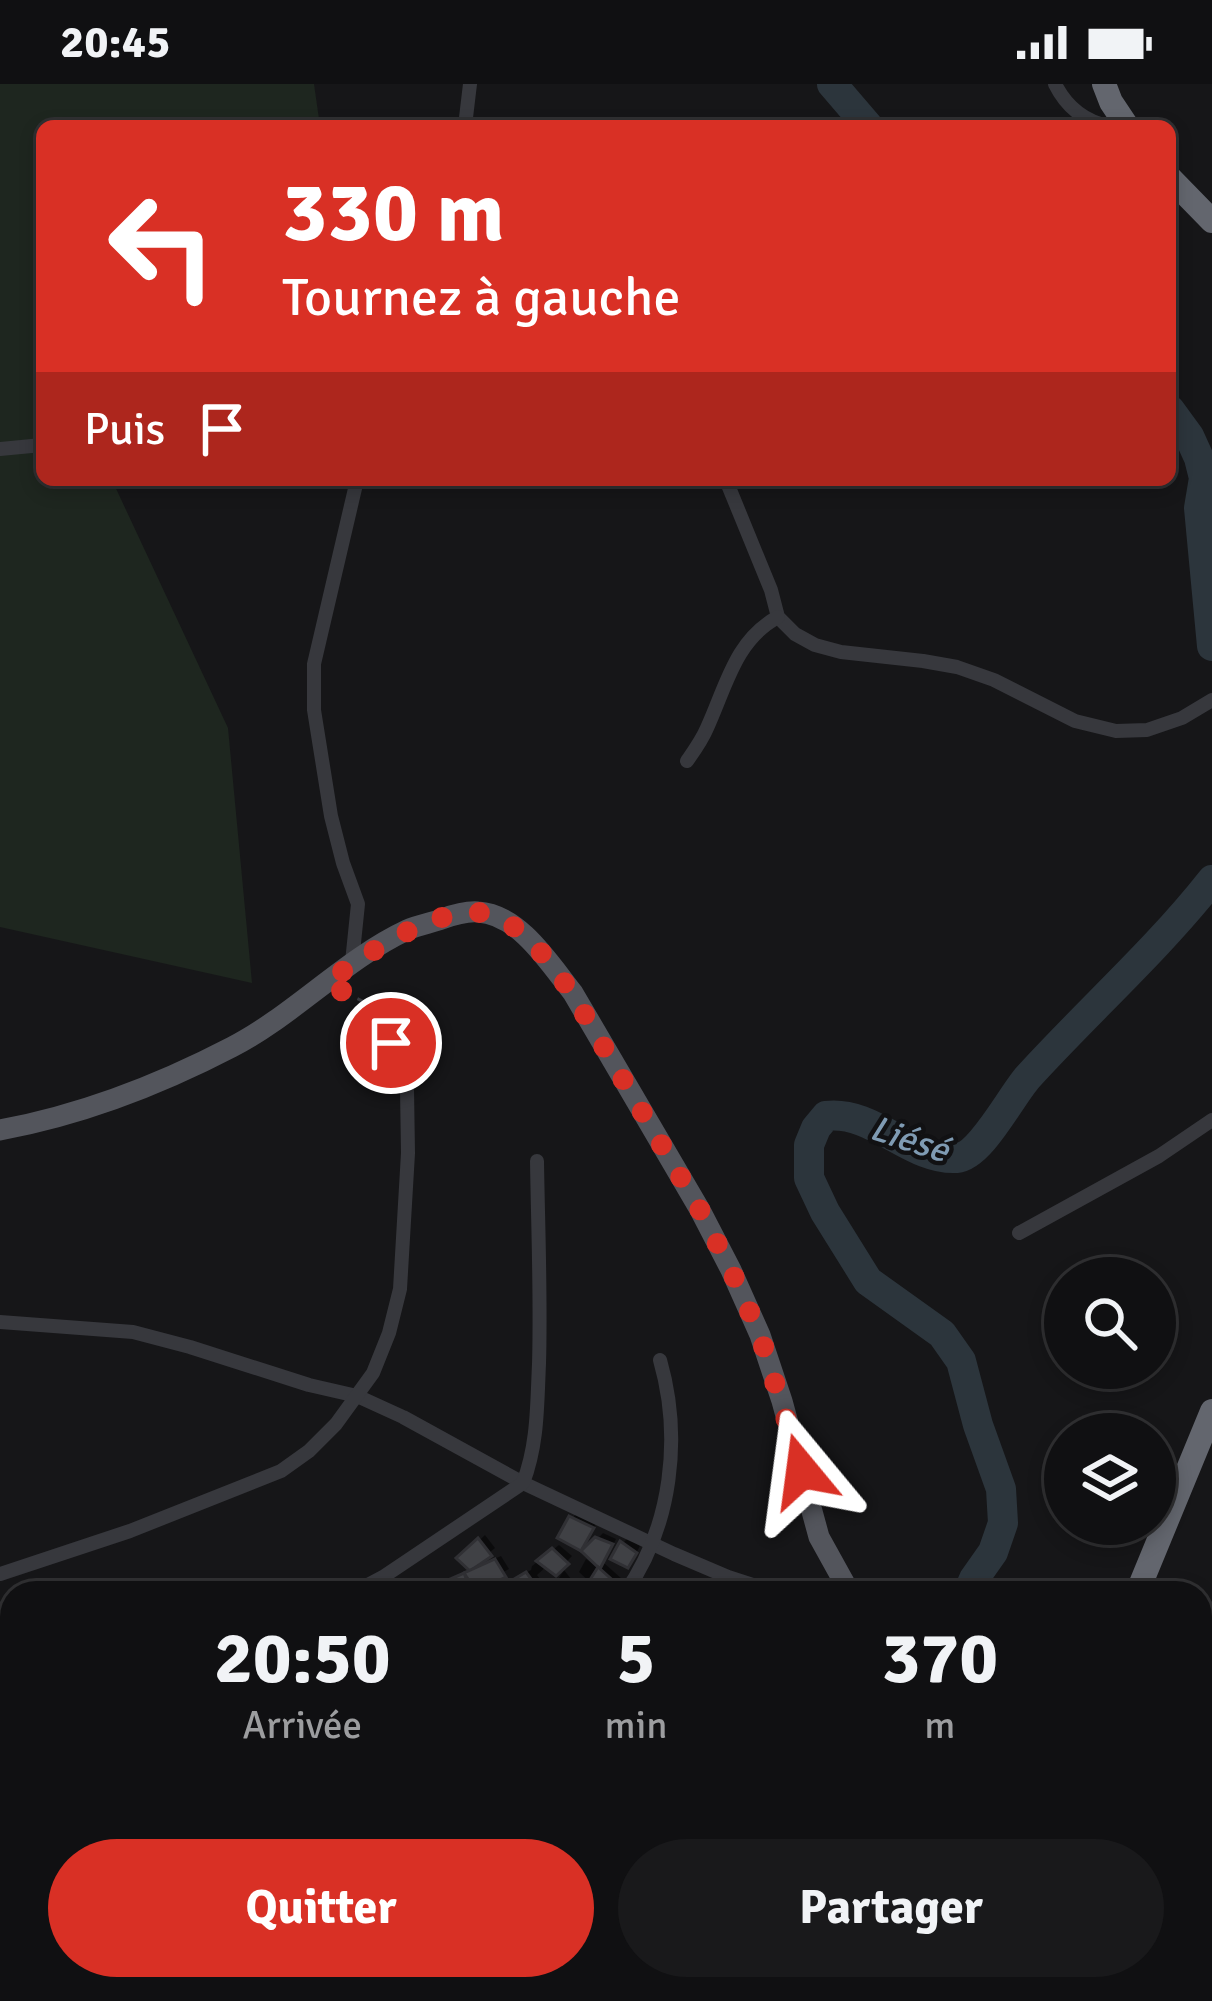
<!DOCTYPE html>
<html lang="fr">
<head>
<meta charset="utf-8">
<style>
  body { margin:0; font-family:Signika,sans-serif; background:#19191b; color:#f1f3f6; height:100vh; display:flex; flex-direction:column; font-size:45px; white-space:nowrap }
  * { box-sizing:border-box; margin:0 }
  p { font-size:39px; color:#9c9d9f }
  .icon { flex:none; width:66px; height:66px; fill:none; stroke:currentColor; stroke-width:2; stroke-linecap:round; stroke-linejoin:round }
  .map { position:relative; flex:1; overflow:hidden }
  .panel { position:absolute; left:0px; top:1497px; width:1212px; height:420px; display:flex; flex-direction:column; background:#101012; border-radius:36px 36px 0 0; box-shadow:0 6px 18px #0003,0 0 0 3px #303032 }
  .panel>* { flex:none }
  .top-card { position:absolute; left:36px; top:36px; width:1140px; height:366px; border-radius:18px; box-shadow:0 6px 18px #0003,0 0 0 3px #303032; background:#d93025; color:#fff; overflow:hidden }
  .buttons { position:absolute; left:1044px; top:1173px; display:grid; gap:24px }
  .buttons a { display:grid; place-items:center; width:132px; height:132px; border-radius:50%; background:#101012; box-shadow:0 6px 18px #0003,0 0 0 3px #303032; font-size:60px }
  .pin { position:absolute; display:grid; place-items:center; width:102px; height:102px; color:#fff; margin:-51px; border:6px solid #fff; border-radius:50%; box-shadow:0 3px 12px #0007 }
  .me { position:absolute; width:132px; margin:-66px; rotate:344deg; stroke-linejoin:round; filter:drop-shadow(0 0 9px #0008) }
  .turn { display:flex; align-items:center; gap:42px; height:252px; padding:0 48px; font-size:54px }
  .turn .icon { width:156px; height:156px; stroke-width:2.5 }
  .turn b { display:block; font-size:84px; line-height:102px }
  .then { display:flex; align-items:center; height:114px; padding:0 48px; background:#0003; gap:24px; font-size:45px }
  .eta { display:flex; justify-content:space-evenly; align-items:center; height:204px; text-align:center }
  .eta b { font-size:72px; font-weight:700; line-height:84px }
  .cta { display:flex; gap:24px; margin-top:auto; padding:24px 48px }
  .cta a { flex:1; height:138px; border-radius:72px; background:#d93025; color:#fff; font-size:48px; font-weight:700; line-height:138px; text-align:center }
  .cta a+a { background:#19191b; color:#f1f3f6 }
  .status { display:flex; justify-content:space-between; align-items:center; height:84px; padding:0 60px; background:#101012; direction:ltr }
  .status svg { height:33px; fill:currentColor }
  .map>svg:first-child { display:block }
  .green { fill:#1e261f }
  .shadow { fill:#0007 }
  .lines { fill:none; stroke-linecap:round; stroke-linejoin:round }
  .river { stroke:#2c353c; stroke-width:30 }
  .building { fill:#404145; stroke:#303034; stroke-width:3 }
  .path { stroke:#3d3f44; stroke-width:3; stroke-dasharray:6 9; stroke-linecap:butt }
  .street { stroke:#37383d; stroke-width:14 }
  .primary { stroke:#53555c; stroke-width:21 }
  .highway { stroke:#63666e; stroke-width:24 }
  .route { stroke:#d93025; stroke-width:21; stroke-dasharray:0 37.8 }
  .labels { text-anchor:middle; stroke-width:9; stroke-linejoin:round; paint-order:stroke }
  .water-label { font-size:36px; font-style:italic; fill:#7f9bb3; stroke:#111113 }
</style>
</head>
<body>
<div class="status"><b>20:45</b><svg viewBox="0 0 49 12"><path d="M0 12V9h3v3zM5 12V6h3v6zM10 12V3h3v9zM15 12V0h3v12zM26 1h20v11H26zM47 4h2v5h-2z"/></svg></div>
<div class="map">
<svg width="1212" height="1917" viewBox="0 0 1212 1917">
  <rect width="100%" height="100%" fill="#161618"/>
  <polygon class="green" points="0,0 314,0 320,42 42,42 42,396 112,396 228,644 252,899 0,843"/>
  <g class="shadow">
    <polygon points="577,1428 597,1438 583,1464 561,1453"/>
    <polygon points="603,1449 616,1455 604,1479 622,1495 609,1509 601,1509 579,1488 586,1475 597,1482 586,1467"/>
    <polygon points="485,1451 495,1464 476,1480 477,1482 501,1472 509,1485 474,1504 475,1509 440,1509 437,1503 443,1497 472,1485 461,1474"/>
    <polygon points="628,1454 640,1462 633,1475 623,1459"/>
    <polygon points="559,1461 572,1472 556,1489 547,1482 537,1491 540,1495 535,1501 523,1509 514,1509 515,1495 531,1486 532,1482"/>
    <polygon points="564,1486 582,1509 555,1509 552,1505"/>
    <polygon points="410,1498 413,1507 417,1505 419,1509 392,1509"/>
    <polygon points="12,1720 12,1743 0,1746 0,1723"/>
  </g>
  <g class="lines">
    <g class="river">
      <polyline points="832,0 868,42"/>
      <polyline points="1170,326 1189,352 1199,374 1204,394 1199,424 1212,562"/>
      <path d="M968,1509L974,1495L993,1468L1003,1439L1001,1405L978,1341L961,1277L942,1250L868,1197L825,1128L809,1094V1061L816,1044L826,1032C874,1026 911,1077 957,1074C981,1072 1011,1012 1028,993C1089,926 1156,867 1212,796"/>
      <polyline points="0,1879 12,1885"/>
      <polyline points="58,1905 112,1914 179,1915 212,1910 241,1917"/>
      <polyline points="716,1917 721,1905"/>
    </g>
  </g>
  <g class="building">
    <polygon points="569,1432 594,1444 581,1467 557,1454"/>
    <polygon points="595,1453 613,1460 600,1485 581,1467"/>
    <polygon points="478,1454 492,1472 470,1487 456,1474"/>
    <polygon points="620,1457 637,1469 628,1484 610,1475"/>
    <polygon points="552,1464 569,1480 556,1492 536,1477"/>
    <polygon points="495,1475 506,1493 476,1507 464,1489"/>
    <polygon points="598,1483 619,1502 613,1509 597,1509 588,1499"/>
    <polygon points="526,1488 537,1503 528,1509 511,1509 506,1500"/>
    <polygon points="464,1489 469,1502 456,1509 436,1509 434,1502"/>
  </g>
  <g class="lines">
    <polyline class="path" points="344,908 372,922 391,959 401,989"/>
    <g class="street">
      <path d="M1055,0C1066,22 1084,37 1108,42"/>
      <polyline points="465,42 470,0"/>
      <polyline points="0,365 42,361"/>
      <polyline points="726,396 771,506 778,533 795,550 815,561 841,568 923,577 957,583 994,596 1075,637 1116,647 1147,646 1182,634 1212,616"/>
      <path d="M687,677C694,667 702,656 707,644C726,603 735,556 778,533"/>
      <polyline points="352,878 358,820 343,779 331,732 314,626 314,580 357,396"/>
      <polyline points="1019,1149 1159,1072 1212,1036"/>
      <polyline points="0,1238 133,1248 190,1263 309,1301 357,1312 403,1333 523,1399 674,1470 728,1493 778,1509"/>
      <polyline points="0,1490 130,1447 281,1387 309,1367 336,1340 373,1289 389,1249 400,1205 408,1069 407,1005"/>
      <path d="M353,1509L383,1493L523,1399C538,1360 537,1321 539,1280C541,1212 538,1145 537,1077"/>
      <path d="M625,1509C672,1442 682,1353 660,1276"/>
      <polyline points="0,1604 6,1607 12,1605"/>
      <polyline points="1200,1816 1212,1794"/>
      <polyline points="1146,1917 1154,1905"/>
    </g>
    <path class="primary" d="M0,1046C81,1031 159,1001 232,963C294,931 345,875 407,846C418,841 431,839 442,835C453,831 466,827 478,828C519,830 550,880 573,909L700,1126L731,1186L760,1251L782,1317L819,1453L850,1509"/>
    <g class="highway">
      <polyline points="1104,0 1111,18 1127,42"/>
      <polyline points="1170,94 1212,137"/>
      <polyline points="1137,1509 1212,1327"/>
      <polyline points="967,1917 972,1905"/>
    </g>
  </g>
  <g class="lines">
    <path class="route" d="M391,959L372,922L326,899C364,872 446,813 494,832C528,845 551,881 572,909L700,1126L731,1186L760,1251L802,1387"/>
  </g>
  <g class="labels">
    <g class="water-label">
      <text transform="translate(910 1054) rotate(18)" y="13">Liésé</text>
    </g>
  </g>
</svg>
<div class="buttons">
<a><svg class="icon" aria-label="search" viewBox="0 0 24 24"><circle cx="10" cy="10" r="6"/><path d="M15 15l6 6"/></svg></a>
<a><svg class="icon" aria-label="layers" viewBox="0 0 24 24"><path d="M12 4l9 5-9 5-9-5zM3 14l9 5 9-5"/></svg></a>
</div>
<div class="pin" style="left:391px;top:959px;background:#d93025"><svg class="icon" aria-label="arrive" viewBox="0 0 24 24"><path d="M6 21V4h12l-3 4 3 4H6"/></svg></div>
<svg class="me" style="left:802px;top:1387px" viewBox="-20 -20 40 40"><path d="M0-17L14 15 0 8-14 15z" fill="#d93025" stroke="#fff" stroke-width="4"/></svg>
<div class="top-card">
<div class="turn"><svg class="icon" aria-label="left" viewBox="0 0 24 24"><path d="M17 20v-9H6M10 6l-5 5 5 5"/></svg><div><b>330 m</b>Tournez à gauche</div></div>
<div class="then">Puis<svg class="icon" aria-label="arrive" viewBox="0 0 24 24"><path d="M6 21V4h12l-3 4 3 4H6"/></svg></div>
</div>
<section class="panel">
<div class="eta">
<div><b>20:50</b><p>Arrivée</p></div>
<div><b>5</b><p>min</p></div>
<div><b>370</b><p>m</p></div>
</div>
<div class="cta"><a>Quitter</a><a>Partager</a></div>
</section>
</div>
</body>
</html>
